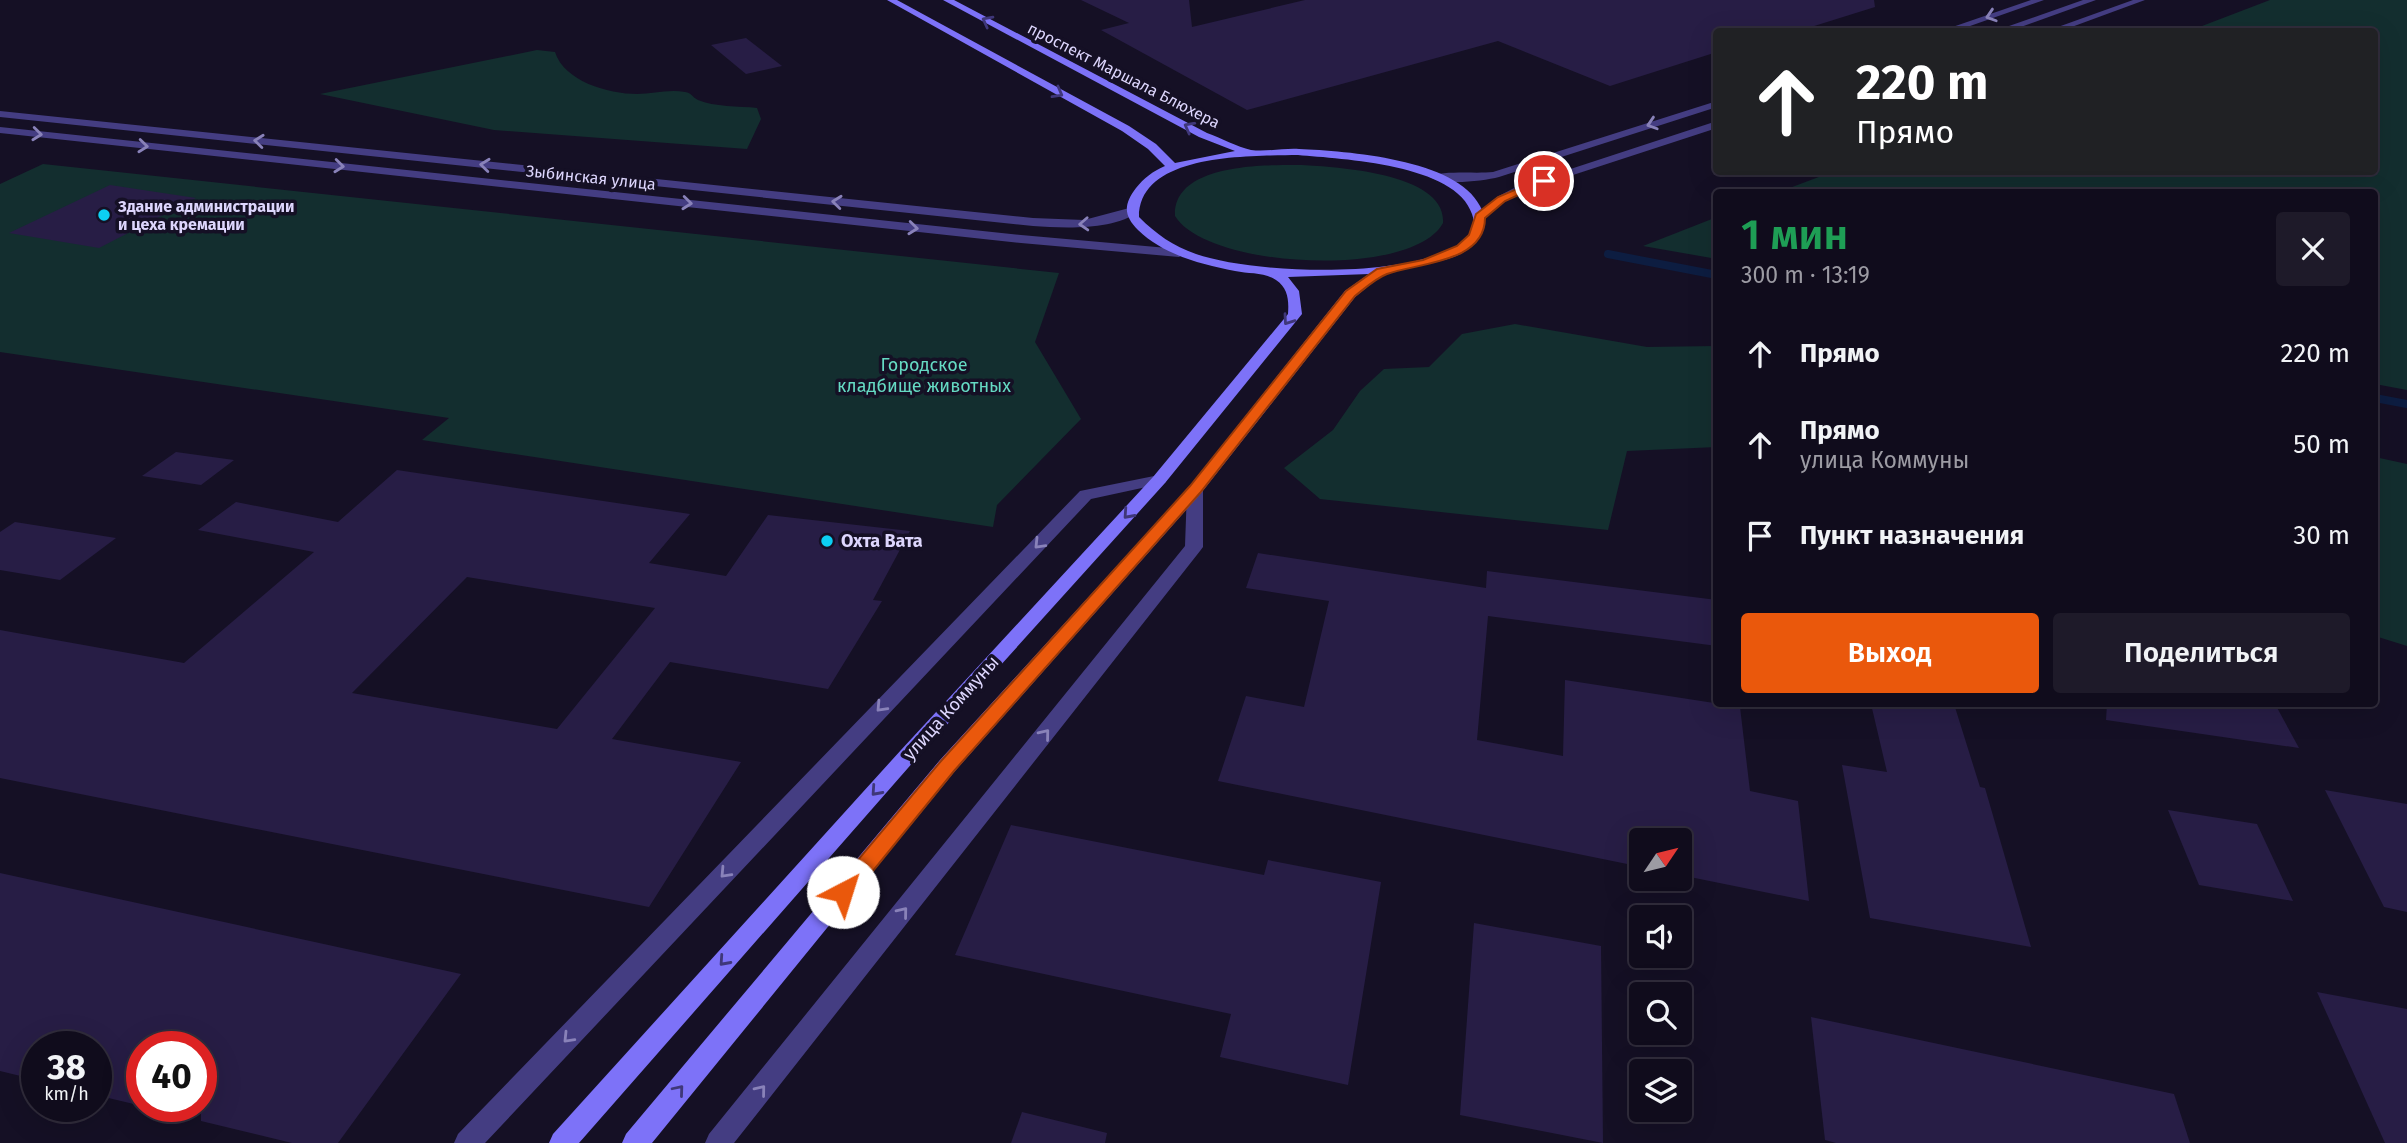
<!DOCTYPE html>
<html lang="ru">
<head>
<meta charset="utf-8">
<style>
  body { margin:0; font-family:"Fira Sans",sans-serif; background:#1e1a29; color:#f1f3f6; height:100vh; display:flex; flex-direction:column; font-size:26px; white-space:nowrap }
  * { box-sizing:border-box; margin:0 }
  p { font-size:23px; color:#9c9ba3 }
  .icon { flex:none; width:38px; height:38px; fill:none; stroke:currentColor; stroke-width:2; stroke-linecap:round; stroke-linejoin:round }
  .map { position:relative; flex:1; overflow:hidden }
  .sheet { position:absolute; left:1713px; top:189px; width:665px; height:518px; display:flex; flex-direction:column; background:#100c1c; border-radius:7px; box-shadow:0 7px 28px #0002,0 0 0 2px #302c3b }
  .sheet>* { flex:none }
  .top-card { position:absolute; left:1713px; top:28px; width:665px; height:147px; border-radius:7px; box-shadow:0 7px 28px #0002,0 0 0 2px #302c3b; background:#202124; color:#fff; overflow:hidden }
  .needle { width:46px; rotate:55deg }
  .fabs { position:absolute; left:1629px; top:828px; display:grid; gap:14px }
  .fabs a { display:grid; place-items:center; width:63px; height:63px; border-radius:7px; background:#100c1c; box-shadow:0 7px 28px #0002,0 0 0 2px #302c3b; font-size:35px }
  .speed { position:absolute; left:21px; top:1031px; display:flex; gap:14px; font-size:35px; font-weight:700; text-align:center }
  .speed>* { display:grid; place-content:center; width:91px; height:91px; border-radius:50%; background:#100c1c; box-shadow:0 7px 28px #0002,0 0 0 2px #302c3b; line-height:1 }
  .speed small { font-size:18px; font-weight:400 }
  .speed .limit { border:10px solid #d22; background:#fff; color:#111 }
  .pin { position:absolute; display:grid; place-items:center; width:60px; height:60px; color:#fff; margin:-30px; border:4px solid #fff; border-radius:50%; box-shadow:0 2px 7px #0007 }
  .me { position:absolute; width:77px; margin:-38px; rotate:40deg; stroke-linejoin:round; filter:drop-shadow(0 0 5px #0008) }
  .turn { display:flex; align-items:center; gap:24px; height:147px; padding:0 28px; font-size:32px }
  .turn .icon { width:91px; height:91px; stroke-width:2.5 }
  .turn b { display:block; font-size:49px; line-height:60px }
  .round { display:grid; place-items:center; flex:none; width:74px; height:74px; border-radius:7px; background:#1e1a29 }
  .summary { display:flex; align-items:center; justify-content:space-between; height:119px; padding:0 28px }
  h1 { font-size:42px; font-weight:600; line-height:52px; color:#1e9e55 }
  .primary-button { display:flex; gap:14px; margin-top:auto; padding:14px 28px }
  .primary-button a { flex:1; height:80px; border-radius:7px; background:#ea580c; color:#fff; font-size:28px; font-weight:600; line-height:80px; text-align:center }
  .primary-button a+a { background:#1e1a29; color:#f1f3f6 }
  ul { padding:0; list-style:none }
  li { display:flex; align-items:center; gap:21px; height:91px; padding:0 28px }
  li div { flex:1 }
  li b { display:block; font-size:26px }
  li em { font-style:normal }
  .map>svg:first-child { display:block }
  .green { fill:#132e2f }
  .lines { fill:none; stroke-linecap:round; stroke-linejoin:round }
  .stream { stroke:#0d1d41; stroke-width:8 }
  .building { fill:#271d45; fill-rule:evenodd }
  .street { fill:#443d82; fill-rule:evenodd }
  .secondary { fill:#7d72f8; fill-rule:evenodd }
  .oneway { stroke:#8982b9 }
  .oneway2 { stroke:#3f3779 }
  .route { fill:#ea580c; stroke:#983908; stroke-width:2 }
  .poi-dot { fill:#0ccff3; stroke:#151025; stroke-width:2.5 }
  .labels { text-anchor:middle; stroke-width:7; stroke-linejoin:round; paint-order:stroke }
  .far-street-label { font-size:16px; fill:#ddd6fd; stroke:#151025 }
  .far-poi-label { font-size:16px; font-weight:bold; fill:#ddd6fd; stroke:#151025; text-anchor:start }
  .park-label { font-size:18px; fill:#65dac3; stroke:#151025 }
  .poi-label { font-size:18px; font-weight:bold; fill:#ddd6fd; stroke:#151025; text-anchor:start }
  .street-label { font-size:18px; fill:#ddd6fd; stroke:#151025 }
</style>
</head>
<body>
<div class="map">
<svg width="2407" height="1143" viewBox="0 0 2407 1143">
  <rect width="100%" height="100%" fill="#151025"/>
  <g class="green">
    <polygon points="2270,0 2407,0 2407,390 2375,384 2375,192 1779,192 1832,172 2375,172 2375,32 2189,31"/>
    <path d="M537,50L555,52C564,81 608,94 637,94C653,94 668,89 685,92C692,93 692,97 698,100C714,107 739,106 757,108L761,119L747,149L494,130L320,94Z"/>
    <polygon points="43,164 1059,273 1035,342 1081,419 997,505 993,527 422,440 449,418 0,352 0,184"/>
    <path d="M1302,165C1336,167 1447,173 1443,223C1413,279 1207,269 1175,216C1173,163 1266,165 1302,165Z"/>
    <polygon points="1717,217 1717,259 1643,246"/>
    <polygon points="1515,324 1647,347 1717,346 1717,447 1627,451 1608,530 1320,499 1284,468 1333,430 1360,391 1384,369 1429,367 1462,334"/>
    <polygon points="2375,457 2407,464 2407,646 2375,636"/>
  </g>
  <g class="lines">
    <g class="stream">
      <polyline points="1608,254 1717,275"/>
      <polyline points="2375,398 2407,404"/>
    </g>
  </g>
  <g class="building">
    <polygon points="1081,0 1189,0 1192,27 1305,0 1874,0 1875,7 1795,32 1717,32 1717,52 1610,86 1498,41 1247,110 1101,30 1129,23"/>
    <polygon points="746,38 782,66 746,74 711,45"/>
    <polygon points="110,185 196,198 99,248 9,233"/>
    <polygon points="176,452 234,460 201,485 142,476"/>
    <path d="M397,470L690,514L649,563L726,576L768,515L910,531L873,600L882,601L828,689L670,662L612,739L741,762L649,907L0,778V630L184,663L314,552L198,530L236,502L338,522ZM467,577L655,608L557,729L352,693Z"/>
    <polygon points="15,522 116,538 60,580 0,570 0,532"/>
    <polygon points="1258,553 1486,588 1487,571 1717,600 1717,646 1488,616 1477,740 1563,756 1565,680 1740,707 1750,791 1798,801 1809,901 1680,875 1680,840 1642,840 1642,867 1218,781 1246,696 1304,707 1329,601 1246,588"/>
    <polygon points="1871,704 1954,704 1980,787 1985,788 2031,947 1870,918 1842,765 1887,772"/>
    <polygon points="2107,704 2275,704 2299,748 2106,720"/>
    <polygon points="2325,790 2407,804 2407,912 2384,907"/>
    <polygon points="2168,810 2257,824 2293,901 2199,885"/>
    <polygon points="1011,825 1264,875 1268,860 1381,882 1348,1085 1220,1057 1231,1014 955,955"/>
    <polygon points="0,873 461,974 338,1143 292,1143 201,1121 201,1046 142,1046 142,1106 96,1095 96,1046 37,1046 37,1080 0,1071"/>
    <polygon points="1474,923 1601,946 1603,1143 1460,1115"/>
    <polygon points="2317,992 2407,1009 2407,1143 2385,1143"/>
    <polygon points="1811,1017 2174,1094 2190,1143 1836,1143 1825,1140"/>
    <polygon points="1022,1112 1107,1133 1105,1143 1011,1143"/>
  </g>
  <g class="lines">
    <g class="street">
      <polygon points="2031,0 2044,0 1953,32 1938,32"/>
      <polygon points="2083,0 2096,0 2007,32 1992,32"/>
      <polygon points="2133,0 2145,0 2058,32 2044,32"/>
      <path d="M1717,101V107L1499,177C1483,181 1443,186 1430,177C1440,170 1478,174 1493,172Z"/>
      <path d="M0,111L1033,218L1084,220L1133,207L1139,211C1114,231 1063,228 1033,226L0,117Z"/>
      <polygon points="1717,121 1717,128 1524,191 1505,201 1484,219 1474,216 1497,197 1516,187"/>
      <polygon points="0,127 1021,235 1179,249 1185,253 1179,257 1021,243 0,133"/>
      <polygon points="1159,475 1167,480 1165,483 1091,499 485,1143 454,1143 458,1134 1080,491"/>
      <polygon points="1195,485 1203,490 1203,547 1200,551 734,1143 705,1143 709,1134 1185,546 1187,490"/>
    </g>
    <path class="secondary" d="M887,0H897L1129,126L1156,144L1175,163L1235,151L1199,137L943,0H954L1207,133C1221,138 1237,147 1251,150C1266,152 1284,148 1299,149C1346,151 1457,159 1480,206C1488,220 1486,232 1474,244C1452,266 1416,262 1389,272C1378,277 1365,289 1355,297L1201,493L954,772L652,1143H622L626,1134L940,760L1189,487L1345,291L1369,274L1288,277L1299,291L1302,314L1165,483L915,760L579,1143H549L553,1134L901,750L1153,477L1288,314C1289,300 1288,288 1276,280C1264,272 1249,274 1235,271C1200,264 1164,255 1138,230C1124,216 1123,205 1136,188C1144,178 1153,171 1165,166L1148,149L1122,131ZM1298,155C1342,159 1456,164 1472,214C1476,224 1470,235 1462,242C1413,280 1253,274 1196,254C1173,246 1156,234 1139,217C1139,152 1252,156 1298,155Z"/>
  </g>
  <defs><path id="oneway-chevron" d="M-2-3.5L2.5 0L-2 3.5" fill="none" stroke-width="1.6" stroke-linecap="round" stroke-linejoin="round" transform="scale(1.75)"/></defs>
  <g class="oneway">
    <use href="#oneway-chevron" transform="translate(1991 16) rotate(162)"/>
    <use href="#oneway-chevron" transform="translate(1652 124) rotate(162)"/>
    <use href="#oneway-chevron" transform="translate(37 134) rotate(6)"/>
    <use href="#oneway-chevron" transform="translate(259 141) rotate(-174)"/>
    <use href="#oneway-chevron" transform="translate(143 146) rotate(6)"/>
    <use href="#oneway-chevron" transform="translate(485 165) rotate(-174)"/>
    <use href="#oneway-chevron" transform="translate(339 166) rotate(6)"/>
    <use href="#oneway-chevron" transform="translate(837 202) rotate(-174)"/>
    <use href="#oneway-chevron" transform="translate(687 203) rotate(6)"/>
    <use href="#oneway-chevron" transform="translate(1084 224) rotate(177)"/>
    <use href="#oneway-chevron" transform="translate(913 228) rotate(6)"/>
    <use href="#oneway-chevron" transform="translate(1039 544) rotate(134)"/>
    <use href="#oneway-chevron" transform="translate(881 707) rotate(133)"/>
    <use href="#oneway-chevron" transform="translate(1045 734) rotate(-51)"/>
    <use href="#oneway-chevron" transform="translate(725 873) rotate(133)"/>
    <use href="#oneway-chevron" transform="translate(903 912) rotate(-51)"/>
    <use href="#oneway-chevron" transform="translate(568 1038) rotate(134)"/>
    <use href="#oneway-chevron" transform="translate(761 1090) rotate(-51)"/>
  </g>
  <g class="oneway2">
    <use href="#oneway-chevron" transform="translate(987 21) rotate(-152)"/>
    <use href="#oneway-chevron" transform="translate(1058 93) rotate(29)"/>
    <use href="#oneway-chevron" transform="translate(1189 127) rotate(-152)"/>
    <use href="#oneway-chevron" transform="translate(1288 320) rotate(125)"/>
    <use href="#oneway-chevron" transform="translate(1128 514) rotate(132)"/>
    <use href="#oneway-chevron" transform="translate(876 791) rotate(132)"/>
    <use href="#oneway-chevron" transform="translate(724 961) rotate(132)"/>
    <use href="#oneway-chevron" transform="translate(679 1090) rotate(-50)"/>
  </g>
  <path class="route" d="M1541,179L1550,181L1505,201L1485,218C1485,263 1417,263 1387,274C1376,278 1364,289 1355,296L1200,493L954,771L851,898L843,900L836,898L833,892L836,886L941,761L1190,486L1346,291L1377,269L1423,260L1457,246L1469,235L1476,214L1498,197Z"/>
  <g class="poi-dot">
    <circle cx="104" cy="215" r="7"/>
    <circle cx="827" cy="541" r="7"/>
  </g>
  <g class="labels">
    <g class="far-street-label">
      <text transform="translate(1124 75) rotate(27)" y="6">проспект Маршала Блюхера</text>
      <text transform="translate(591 177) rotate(6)" y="6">Зыбинская улица</text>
    </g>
    <g class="far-poi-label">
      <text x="118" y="212">Здание администрации<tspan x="118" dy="18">и цеха кремации</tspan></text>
    </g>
    <g class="park-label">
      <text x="924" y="371">Городское<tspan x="924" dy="21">кладбище животных</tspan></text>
    </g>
    <g class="poi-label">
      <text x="841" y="547">Охта Вата</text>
    </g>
    <g class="street-label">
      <text transform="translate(951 708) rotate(-48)" y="6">улица Коммуны</text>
    </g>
  </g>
</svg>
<div class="fabs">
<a><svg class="needle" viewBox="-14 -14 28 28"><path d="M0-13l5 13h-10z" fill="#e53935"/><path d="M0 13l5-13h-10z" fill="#9c9ba3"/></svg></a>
<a><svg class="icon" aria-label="sound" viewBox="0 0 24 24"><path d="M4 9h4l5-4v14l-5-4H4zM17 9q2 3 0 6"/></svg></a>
<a><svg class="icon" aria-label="search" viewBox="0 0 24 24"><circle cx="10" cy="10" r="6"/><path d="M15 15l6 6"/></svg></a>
<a><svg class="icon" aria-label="layers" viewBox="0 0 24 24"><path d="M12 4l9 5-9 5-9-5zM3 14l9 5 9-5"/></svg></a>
</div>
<div class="speed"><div>38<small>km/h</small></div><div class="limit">40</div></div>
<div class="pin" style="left:1544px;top:181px;background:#d93025"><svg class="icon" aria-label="arrive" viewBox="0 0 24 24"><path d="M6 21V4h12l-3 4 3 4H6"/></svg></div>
<svg class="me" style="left:843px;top:892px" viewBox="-20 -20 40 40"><circle r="19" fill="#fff"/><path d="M0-13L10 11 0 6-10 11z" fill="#ea580c"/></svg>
<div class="top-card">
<div class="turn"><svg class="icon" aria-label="ahead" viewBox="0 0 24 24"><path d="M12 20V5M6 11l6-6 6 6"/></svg><div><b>220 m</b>Прямо</div></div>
</div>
<section class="sheet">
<div class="summary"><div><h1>1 мин</h1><p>300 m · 13:19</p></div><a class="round"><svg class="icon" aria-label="close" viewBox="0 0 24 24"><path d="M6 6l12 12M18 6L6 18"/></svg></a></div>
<ul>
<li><svg class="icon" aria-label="ahead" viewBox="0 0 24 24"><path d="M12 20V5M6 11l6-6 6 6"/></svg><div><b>Прямо</b></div><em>220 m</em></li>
<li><svg class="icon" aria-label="ahead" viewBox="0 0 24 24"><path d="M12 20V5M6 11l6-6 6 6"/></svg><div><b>Прямо</b><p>улица Коммуны</p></div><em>50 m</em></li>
<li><svg class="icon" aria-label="arrive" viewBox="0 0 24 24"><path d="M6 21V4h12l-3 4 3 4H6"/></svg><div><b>Пункт назначения</b></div><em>30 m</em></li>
</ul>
<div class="primary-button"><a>Выход</a><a>Поделиться</a></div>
</section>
</div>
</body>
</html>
